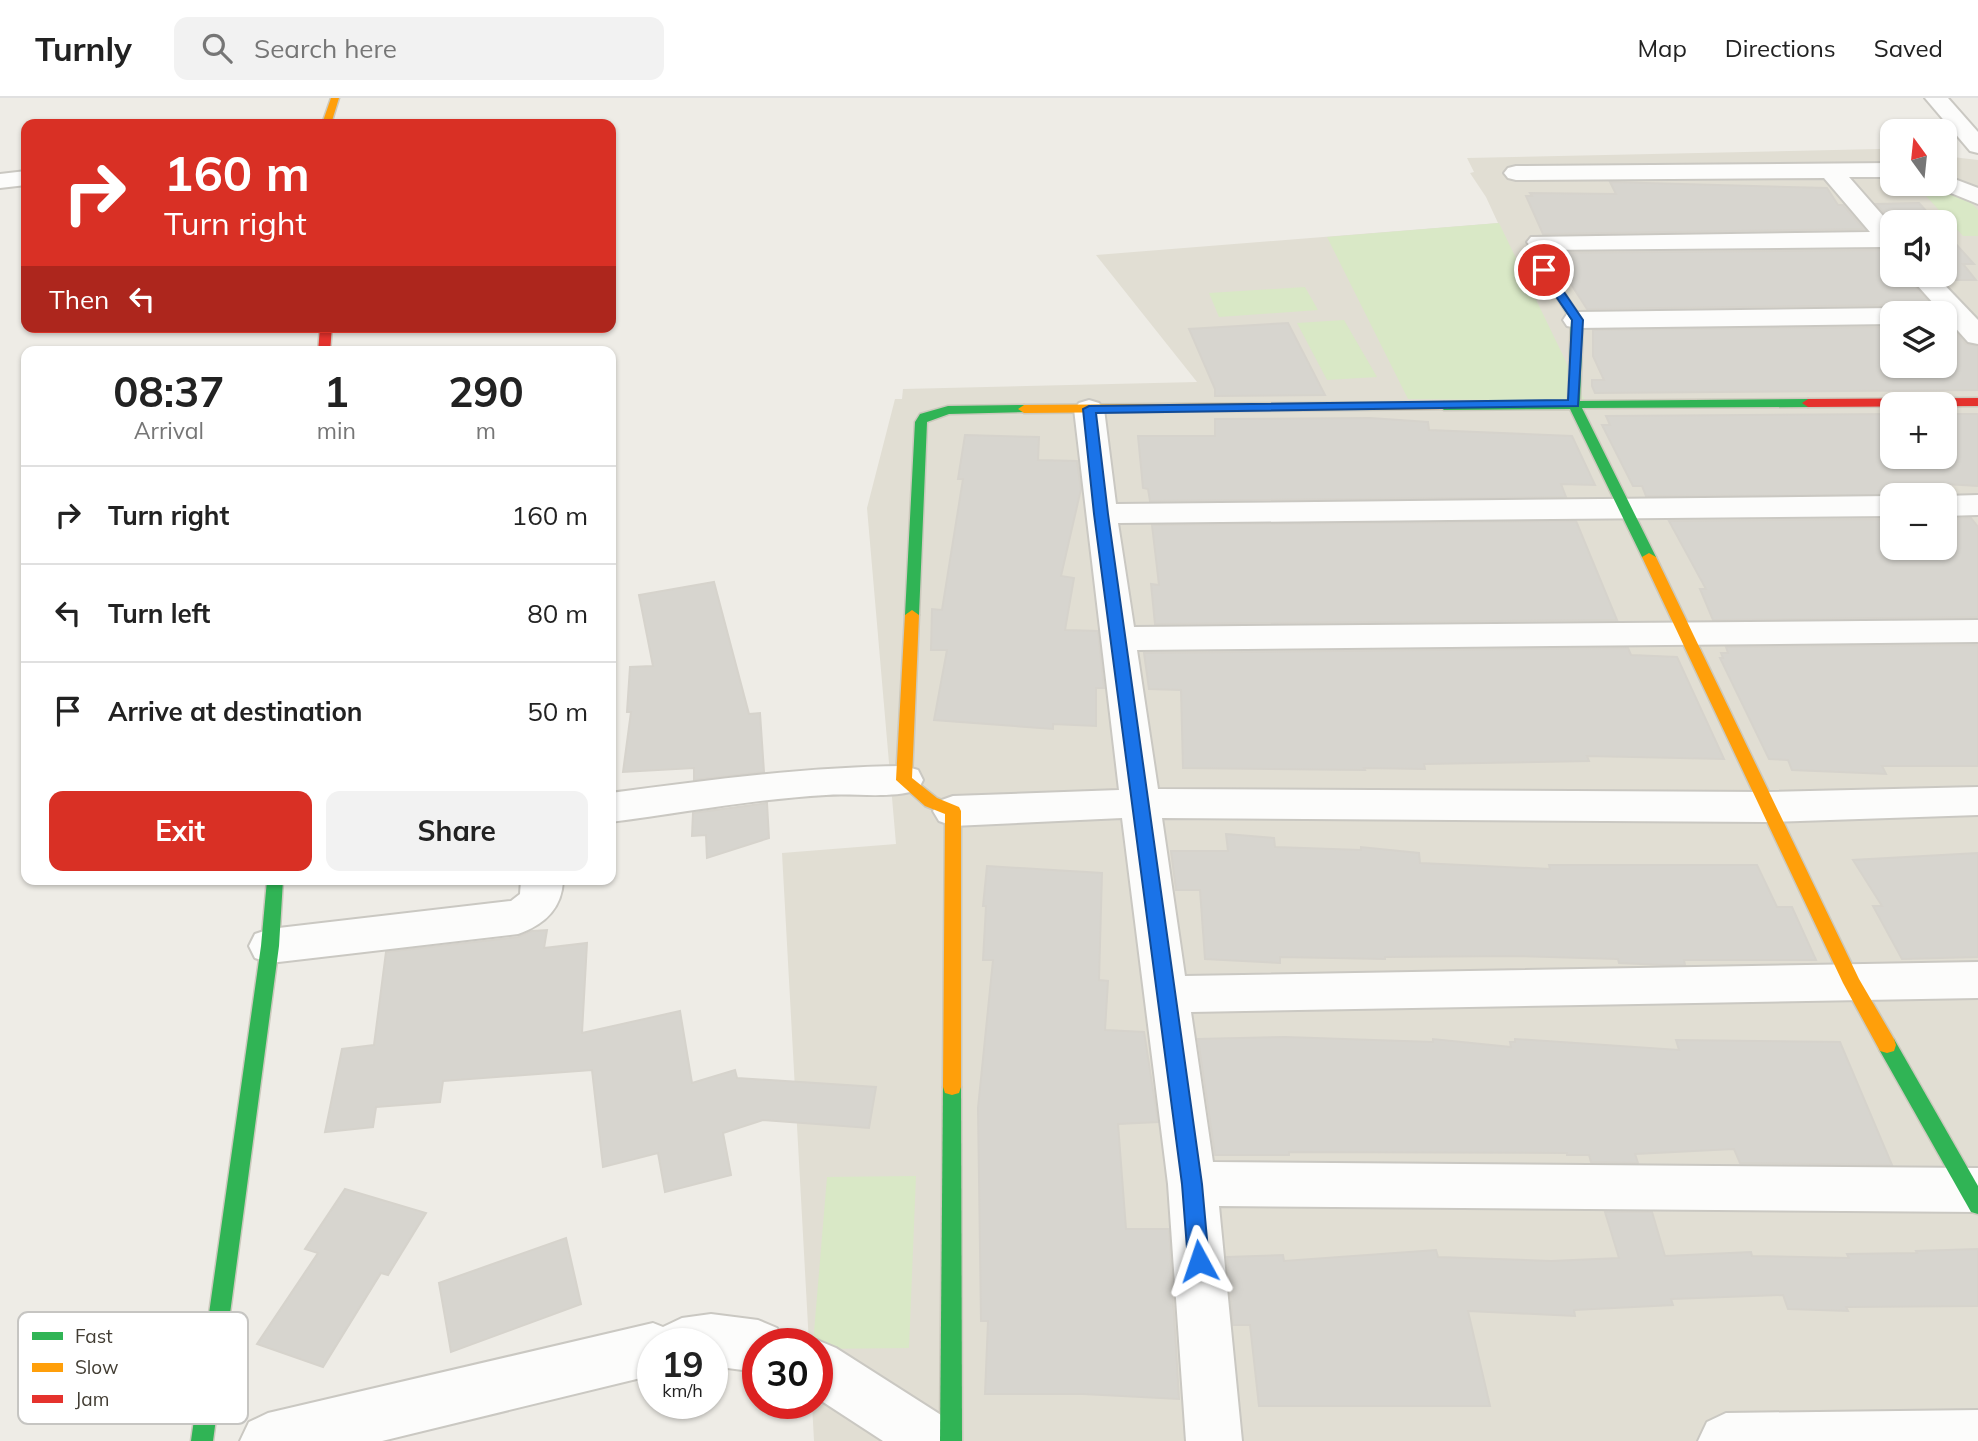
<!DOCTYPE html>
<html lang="en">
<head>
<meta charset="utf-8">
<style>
  body { margin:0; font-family:Mulish,sans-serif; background:#f2f2f2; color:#222; height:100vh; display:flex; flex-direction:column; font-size:26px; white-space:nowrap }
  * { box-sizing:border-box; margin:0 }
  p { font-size:23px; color:#767676 }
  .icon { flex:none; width:38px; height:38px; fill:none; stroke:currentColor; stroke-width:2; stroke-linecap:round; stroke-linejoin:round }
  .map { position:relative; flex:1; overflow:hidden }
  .panel { position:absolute; left:21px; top:248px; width:595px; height:539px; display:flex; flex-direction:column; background:#fff; border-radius:14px; box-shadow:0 2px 5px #0004 }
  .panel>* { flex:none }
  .banner { position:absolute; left:21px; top:21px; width:595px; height:214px; border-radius:14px; box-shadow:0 2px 5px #0004; background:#d93025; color:#fff; overflow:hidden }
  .needle { width:46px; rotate:345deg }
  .buttons { position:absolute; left:1880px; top:21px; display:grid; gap:14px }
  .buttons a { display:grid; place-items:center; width:77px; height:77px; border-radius:14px; background:#fff; box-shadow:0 2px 5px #0004; font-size:35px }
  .speed { position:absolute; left:637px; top:1230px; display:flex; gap:14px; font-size:35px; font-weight:700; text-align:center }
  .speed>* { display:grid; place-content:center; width:91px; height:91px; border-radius:50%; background:#fff; box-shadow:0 2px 5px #0004; line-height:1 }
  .speed small { font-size:18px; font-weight:400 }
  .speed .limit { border:10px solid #d22; background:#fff; color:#111 }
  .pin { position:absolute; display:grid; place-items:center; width:60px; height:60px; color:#fff; margin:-30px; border:4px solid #fff; border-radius:50%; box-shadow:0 2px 7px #0007 }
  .me { position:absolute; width:77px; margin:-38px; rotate:355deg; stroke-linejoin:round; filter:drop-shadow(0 0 5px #0008) }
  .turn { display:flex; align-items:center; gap:24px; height:147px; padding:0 28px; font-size:32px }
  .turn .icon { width:91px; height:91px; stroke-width:2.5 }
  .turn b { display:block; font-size:49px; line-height:60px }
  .then { display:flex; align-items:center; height:66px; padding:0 28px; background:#0003; gap:14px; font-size:26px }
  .eta { display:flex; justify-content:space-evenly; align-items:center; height:119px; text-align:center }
  .eta b { font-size:42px; font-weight:700; line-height:49px }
  .action { display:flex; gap:14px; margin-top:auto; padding:14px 28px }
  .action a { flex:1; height:80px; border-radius:14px; background:#d93025; color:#fff; font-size:28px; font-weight:700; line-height:80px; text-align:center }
  .action a+a { background:#f2f2f2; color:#222 }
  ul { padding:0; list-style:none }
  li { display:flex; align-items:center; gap:21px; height:98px; padding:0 28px; border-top:2px solid #e0e0e0 }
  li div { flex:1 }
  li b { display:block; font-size:26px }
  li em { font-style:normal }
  header { display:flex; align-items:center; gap:42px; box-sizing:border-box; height:98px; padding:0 35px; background:#fff; border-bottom:2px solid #e0e0e0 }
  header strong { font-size:33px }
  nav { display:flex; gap:38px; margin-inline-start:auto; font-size:24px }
  .search { width:490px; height:63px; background:#f2f2f2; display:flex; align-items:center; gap:18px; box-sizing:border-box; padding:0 24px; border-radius:14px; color:#767676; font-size:26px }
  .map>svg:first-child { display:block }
  .residential { fill:#e1ded3; fill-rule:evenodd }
  .green { fill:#d9e8c6 }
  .building { fill:#d7d5cf; stroke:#d6d3cc; stroke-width:2 }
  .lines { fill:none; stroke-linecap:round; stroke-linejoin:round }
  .street-casing { stroke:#cac8c2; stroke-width:4 }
  .fast-casing { stroke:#ccc9bd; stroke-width:3 }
  .slow-casing { stroke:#ccc9bd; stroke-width:3 }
  .jam-casing { stroke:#ccc9bd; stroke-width:3 }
  .street { fill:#fcfcfb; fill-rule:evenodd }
  .fast { fill:#30b455; fill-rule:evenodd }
  .slow { fill:#ff9f0a; fill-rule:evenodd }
  .jam { fill:#e5322d; fill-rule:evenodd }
  .route { fill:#1a73e8; stroke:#114b97; stroke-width:2 }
  .key { fill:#fff; stroke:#c6c5c2; stroke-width:2 }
  .key-label { font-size:19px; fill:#423d33 }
</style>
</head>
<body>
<header>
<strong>Turnly</strong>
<div class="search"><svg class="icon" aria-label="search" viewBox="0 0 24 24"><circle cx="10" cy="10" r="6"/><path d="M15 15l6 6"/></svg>Search here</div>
<nav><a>Map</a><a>Directions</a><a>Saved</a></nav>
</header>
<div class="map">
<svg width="1978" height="1343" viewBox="0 0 1978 1343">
  <rect width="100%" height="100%" fill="#eeece6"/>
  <path class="residential" d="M1879,51L1892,52V86H1944V58L1978,62V1343H814L812,1306H817V1246H809L782,755L896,746L867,410L895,301H902L903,291L1197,284L1096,157L1498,125L1486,99L1470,75L1474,74L1467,60ZM1892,124H1944V177H1892ZM1892,215H1944V268H1892ZM1892,306H1944V359H1892ZM1892,397H1944V450H1892Z"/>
  <g class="green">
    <polygon points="1925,97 1964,97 1978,112 1978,138 1963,138"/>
    <polygon points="1499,125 1585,303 1408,301 1327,139"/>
    <polygon points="1305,189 1318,212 1219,219 1209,195"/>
    <polygon points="1344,222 1377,279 1327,282 1297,225"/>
    <polygon points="916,1078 909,1250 817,1251 817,1246 813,1246 827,1079"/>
  </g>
  <g class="building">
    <polygon points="1610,84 1827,90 1838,107 1843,107 1864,131 1543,136 1526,98 1532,98 1530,95 1616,96"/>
    <polygon points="1919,105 1936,124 1892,124 1876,106"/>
    <polygon points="1944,133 1974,166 1963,166 1976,182 1943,182 1938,177 1944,177"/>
    <polygon points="1882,152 1892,154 1892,177 1905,177 1939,215 1906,215 1892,207 1587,211 1551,155"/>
    <polygon points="1944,221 1966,246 1978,248 1978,292 1595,295 1592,288 1592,282 1604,282 1593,258 1593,232 1892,229 1892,268 1944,268"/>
    <polygon points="1288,225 1325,297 1215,298 1215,291 1189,231"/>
    <polygon points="1892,316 1892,359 1944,359 1944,316 1978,316 1978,388 1945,386 1952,395 1942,397 1646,398 1642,388 1633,388 1602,327 1610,327 1606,318"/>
    <polygon points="1370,320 1428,324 1429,332 1572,338 1595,387 1561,386 1566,399 1150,403 1148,391 1143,390 1138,338 1215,338 1215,321"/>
    <polygon points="965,337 1039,339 1038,362 1077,363 1081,391 1061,478 1074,480 1065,532 1098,533 1104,590 1096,590 1096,628 1053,626 1053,631 934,622 947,552 931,552 932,511 942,512 963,381 958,381"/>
    <polygon points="1971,420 1978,429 1978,519 1713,522 1700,491 1706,491 1669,423 1892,421 1892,450 1944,450 1944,421"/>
    <polygon points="1576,423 1617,522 1155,526 1151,486 1159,487 1152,427"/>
    <polygon points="714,484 749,616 760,615 764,674 694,682 694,670 623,674 631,614 627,614 630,569 653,568 639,497"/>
    <polygon points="1978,547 1978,668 1882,668 1886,676 1792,672 1788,662 1769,661 1720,560 1723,560 1721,555 1728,555 1726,549"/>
    <polygon points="1628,550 1631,557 1677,559 1724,661 1587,658 1589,663 1424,666 1425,671 1364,670 1365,672 1183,670 1181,592 1149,591 1144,555"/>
    <polygon points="767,705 769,740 707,760 706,737 692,738 693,715"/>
    <polygon points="1226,736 1274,740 1275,749 1361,752 1361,749 1419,755 1420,765 1550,771 1549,767 1757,767 1777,809 1792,809 1816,862 1684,862 1685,867 1664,867 1619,865 1618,861 1515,858 1385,859 1385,861 1280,859 1280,865 1205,861 1200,792 1176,792 1171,753 1228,753"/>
    <polygon points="1978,755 1978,859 1902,861 1873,808 1882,808 1853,762"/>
    <polygon points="987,768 1102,775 1099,882 1108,883 1105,932 1144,934 1158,1024 1118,1026 1126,1131 1169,1131 1179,1301 1083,1296 985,1296 988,1223 981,1223 978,1010 993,862 983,862 986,808 983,808"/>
    <polygon points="547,832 544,850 587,845 582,935 680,913 692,985 735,972 737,980 876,989 869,1030 763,1022 723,1035 731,1077 665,1094 658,1055 603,1069 592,972 443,983 440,1004 376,1009 373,1029 325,1034 342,951 374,947 386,854 518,839 532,833"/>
    <polygon points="1285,939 1433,944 1433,941 1511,949 1510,944 1515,944 1515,941 1679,952 1676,942 1840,944 1892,1067 1740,1065 1734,1051 1635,1056 1638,1065 1591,1064 1589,1057 1567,1057 1567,1055 1289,1054 1289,1057 1215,1057 1198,941"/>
    <polygon points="345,1091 426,1115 388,1177 381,1175 323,1269 257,1246 318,1155 305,1151"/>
    <polygon points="1605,1114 1652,1114 1665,1158 1751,1154 1752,1158 1849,1160 1847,1156 1917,1155 1916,1153 1978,1151 1978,1208 1846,1209 1848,1213 1788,1211 1783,1197 1671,1201 1673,1207 1574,1212 1575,1218 1468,1213 1490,1308 1259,1308 1250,1227 1233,1227 1227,1159 1283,1157 1284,1163 1436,1152 1438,1159 1551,1163 1619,1160"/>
    <polygon points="566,1140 581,1206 451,1254 439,1185"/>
  </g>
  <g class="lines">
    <defs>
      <g id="street">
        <polygon points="1925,0 1948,0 1978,34 1978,55 1970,53"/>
        <polygon points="1892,65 1892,79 1849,79 1892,128 1892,152 1882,149 1540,152 1531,149 1527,144 1531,139 1870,134 1824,80 1516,82 1508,80 1504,75 1508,70 1516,68"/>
        <polygon points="26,73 26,87 0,90 0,76"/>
        <polygon points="1944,77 1978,90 1978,106 1936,89 1933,86 1944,86"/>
        <polygon points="1908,177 1935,177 1978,222 1978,246 1968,244"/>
        <polygon points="1892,210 1904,215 1892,215 1892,226 1577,230 1567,228 1563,222 1567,216 1577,214"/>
        <polygon points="1089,302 1099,305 1104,311 1116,406 1892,398 1892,418 1118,425 1134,529 1978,522 1978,544 1137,552 1158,691 1767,694 1978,689 1978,717 1767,724 1162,720 1185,878 1978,864 1978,900 1191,914 1213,1064 1978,1070 1978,1114 1219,1108 1242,1343 1186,1343 1168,1086 1122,720 953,728 939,723 933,713 939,703 953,698 1119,692 1074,311 1079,305"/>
        <polygon points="1978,397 1978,417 1944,418 1944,398"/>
        <path d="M904,668L918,672L923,682L918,692C889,701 856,695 826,697C754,701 682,715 611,724V695C710,682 804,669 904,668Z"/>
        <path d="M521,782H563C562,811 544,827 518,836L270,865L255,860L249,848L255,836L270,831L511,803L520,796Z"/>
        <polygon points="711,1216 758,1222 777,1230 784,1246 758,1246 758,1274 712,1268 712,1246 653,1246 653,1277 382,1343 240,1343 249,1324 268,1315 653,1225 663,1229 682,1220"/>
        <polygon points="817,1242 836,1250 952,1324 961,1343 883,1343 817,1300 817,1246 808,1246"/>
        <polygon points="1978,1312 1978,1343 1698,1343 1707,1324 1726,1315"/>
      </g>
      <g id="fast">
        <polygon points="1543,168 1547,169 1583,222 1580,303 1808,301 1814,305 1808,309 1582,310 1656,459 1654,462 1649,463 1642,459 1570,311 1444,312 1438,308 1444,304 1568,303 1571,222 1538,171"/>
        <polygon points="1024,307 1030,311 1028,314 949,316 927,324 919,517 917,520 907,520 905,517 915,324 920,316 948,308"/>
        <polygon points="267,782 283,782 279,848 213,1343 191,1343 261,848"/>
        <polygon points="1887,939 1894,941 1978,1088 1978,1116 1971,1114 1880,953 1878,947 1880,941"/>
        <polygon points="952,981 959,983 961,989 962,1343 940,1343 943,989 945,983"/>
      </g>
      <g id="slow">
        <polygon points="331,0 339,0 331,26 322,26"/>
        <polygon points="1444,304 1450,308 1448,311 1024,315 1018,311 1024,307"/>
        <polygon points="1649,455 1656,459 1859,881 1894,941 1896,947 1894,953 1887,955 1880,953 1843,885 1642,459"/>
        <polygon points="912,512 919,517 912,680 937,700 959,709 961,713 961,989 959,995 952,997 945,995 943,989 945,716 925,708 896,682 905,517"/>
      </g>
      <g id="jam">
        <polygon points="320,229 332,229 330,254 318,254"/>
        <polygon points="1978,300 1978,308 1808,309 1802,305 1808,301"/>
      </g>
    </defs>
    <use href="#street" class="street-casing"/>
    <use href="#fast" class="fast-casing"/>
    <use href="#slow" class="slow-casing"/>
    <use href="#jam" class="jam-casing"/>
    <use href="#street" class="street"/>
    <use href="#fast" class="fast"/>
    <use href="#slow" class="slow"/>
    <use href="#jam" class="jam"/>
  </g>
  <polygon class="route" points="1544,168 1547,169 1583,222 1578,308 1096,315 1108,416 1202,1086 1209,1163 1206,1170 1199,1173 1191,1170 1188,1163 1182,1086 1094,416 1083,311 1089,308 1568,302 1572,222 1538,172"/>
  <rect x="18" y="1214" width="230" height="112" rx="10" class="key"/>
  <rect x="32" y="1234" width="31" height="8" fill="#30b455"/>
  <rect x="32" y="1265" width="31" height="9" fill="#ff9f0a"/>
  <rect x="32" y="1297" width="31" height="8" fill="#e5322d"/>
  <g class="key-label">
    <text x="75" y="1245">Fast</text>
    <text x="75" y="1276">Slow</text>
    <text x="75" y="1308">Jam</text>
  </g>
</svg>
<div class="buttons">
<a><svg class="needle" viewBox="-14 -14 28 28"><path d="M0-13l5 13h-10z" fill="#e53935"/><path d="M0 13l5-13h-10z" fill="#767676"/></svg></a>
<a><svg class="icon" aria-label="sound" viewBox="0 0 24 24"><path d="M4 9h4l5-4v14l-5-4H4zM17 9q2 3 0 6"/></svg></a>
<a><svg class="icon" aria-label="layers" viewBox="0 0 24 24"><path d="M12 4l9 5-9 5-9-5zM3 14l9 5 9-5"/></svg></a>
<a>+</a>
<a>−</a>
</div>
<div class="speed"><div>19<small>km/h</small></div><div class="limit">30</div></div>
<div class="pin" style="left:1544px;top:172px;background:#d93025"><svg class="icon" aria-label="arrive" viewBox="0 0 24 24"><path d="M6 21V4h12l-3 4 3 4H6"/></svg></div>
<svg class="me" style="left:1199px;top:1163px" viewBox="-20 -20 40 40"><path d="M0-17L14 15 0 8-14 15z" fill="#1a73e8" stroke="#fff" stroke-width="4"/></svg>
<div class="banner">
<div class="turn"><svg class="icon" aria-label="right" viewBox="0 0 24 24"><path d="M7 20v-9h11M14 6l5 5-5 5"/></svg><div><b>160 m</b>Turn right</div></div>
<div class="then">Then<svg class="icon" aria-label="left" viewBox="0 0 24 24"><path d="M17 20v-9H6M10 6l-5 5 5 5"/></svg></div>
</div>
<section class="panel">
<div class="eta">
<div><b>08:37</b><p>Arrival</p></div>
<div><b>1</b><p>min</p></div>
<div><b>290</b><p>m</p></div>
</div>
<ul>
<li><svg class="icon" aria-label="right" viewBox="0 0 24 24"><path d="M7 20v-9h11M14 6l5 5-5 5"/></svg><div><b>Turn right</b></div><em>160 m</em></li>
<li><svg class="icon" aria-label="left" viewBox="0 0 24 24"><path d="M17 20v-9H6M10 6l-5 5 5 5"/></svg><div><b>Turn left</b></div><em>80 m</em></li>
<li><svg class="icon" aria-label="arrive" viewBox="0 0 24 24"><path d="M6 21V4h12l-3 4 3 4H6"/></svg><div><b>Arrive at destination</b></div><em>50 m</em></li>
</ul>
<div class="action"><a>Exit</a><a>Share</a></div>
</section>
</div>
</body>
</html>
